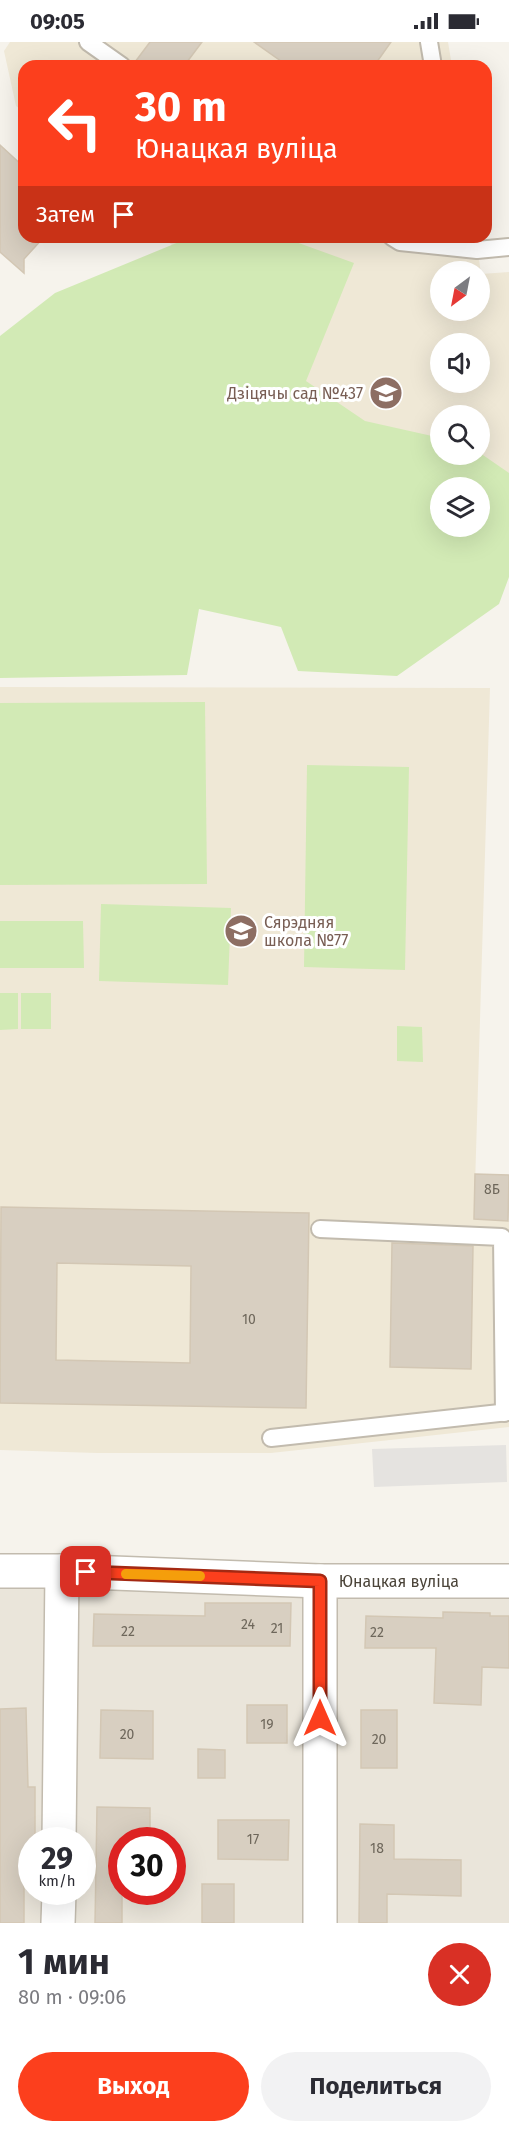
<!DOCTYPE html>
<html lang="ru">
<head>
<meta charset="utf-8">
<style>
  body { margin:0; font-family:"Fira Sans",sans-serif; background:#f2f2f3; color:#2b2b33; height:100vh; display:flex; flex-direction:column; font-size:22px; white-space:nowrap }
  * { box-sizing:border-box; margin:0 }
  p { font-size:20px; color:#7c7c81 }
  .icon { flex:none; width:33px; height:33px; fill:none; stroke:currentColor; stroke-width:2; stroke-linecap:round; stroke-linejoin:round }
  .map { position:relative; height:1881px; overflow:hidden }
  .side { display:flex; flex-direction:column; background:#fff; flex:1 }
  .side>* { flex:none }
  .guide { position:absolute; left:18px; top:18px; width:474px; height:183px; border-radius:18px; box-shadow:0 6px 24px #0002; background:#fc3f1d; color:#fff; overflow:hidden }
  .needle { width:39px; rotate:212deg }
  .controls { position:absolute; left:430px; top:219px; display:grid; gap:12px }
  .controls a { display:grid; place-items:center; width:60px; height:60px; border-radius:50%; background:#fff; box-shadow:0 6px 24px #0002; font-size:30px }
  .speed { position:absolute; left:18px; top:1785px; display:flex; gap:12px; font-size:30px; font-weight:700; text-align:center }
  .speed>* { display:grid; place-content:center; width:78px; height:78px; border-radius:50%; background:#fff; box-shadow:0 6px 24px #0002; line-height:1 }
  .speed small { font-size:15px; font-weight:400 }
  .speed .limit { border:9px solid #d22; background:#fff; color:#111 }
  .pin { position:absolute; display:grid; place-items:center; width:51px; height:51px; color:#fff; margin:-26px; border-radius:12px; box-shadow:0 3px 9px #0006 }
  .me { position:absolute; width:66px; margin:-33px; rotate:0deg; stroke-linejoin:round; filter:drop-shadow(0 0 4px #0008) }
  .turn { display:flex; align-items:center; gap:21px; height:126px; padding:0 18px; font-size:27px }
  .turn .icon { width:78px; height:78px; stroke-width:2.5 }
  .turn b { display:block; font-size:42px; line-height:51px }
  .then { display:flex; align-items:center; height:57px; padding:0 18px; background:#0003; gap:12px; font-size:22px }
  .round { display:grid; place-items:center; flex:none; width:63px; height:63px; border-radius:32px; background:#f2f2f3 }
  .headline { display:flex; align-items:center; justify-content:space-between; height:102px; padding:0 18px }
  h1 { font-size:36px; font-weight:700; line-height:45px }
  .cta { display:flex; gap:12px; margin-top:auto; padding:12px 18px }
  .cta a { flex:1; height:69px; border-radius:36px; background:#fc3f1d; color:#fff; font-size:24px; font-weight:700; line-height:69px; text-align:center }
  .cta a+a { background:#f2f2f3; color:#2b2b33 }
  .status { display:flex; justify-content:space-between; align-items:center; height:42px; padding:0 30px; background:#fff; direction:ltr }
  .status svg { height:16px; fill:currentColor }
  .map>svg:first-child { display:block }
  .residential { fill:#eae5da; fill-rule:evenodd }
  .education { fill:#efe8d6; fill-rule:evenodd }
  .green { fill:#d2eab5; fill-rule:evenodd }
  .parking { fill:#e5e3e0 }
  .building { fill:#d8cfc1; stroke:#d3c7b4; stroke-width:1.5; fill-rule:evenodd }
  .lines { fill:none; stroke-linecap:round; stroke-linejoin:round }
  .lane-casing { stroke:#c2bbae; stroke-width:20 }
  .street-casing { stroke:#c2bbae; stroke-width:36 }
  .lane { stroke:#fff; stroke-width:16 }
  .street { stroke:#fff; stroke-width:33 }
  .route-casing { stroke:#a42913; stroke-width:15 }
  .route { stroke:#fc3f1d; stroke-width:10 }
  .slow { stroke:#f59e0b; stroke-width:10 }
  .labels { text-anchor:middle; stroke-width:6; stroke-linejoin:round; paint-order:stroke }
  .number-label { font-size:14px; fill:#6e675b }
  .education-label { font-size:16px; fill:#785e54; stroke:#fff; text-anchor:end }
  .street-label { font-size:16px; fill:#4b4439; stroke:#fff }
</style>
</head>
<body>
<div class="status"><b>09:05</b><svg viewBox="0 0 49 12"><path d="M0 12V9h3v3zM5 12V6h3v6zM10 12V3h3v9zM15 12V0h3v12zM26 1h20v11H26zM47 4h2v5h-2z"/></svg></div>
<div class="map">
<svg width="509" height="1881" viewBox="0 0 509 1881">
  <rect width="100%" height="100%" fill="#f6f3ec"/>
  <path class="residential" d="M0,1539L509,1543V1881H0ZM32,1798H82V1850H32ZM122,1798H172V1850H122Z"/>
  <g class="education">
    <polygon points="10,0 448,0 452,24 24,24 24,70 16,64 4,9"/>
    <path d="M163,195H476L481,232L509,230V518L480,484V446H441L266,361L218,245ZM441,230H480V268H441ZM441,302H480V340H441ZM441,374H480V412H441Z"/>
    <polygon points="0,645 490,646 474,1177 509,1179 509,1385 271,1411 97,1411 0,1408"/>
  </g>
  <g class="green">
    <path d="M191,195H282L354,221L306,339L365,379L441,396V412H480V411L509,431V535L499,562L397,634L298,629L281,585L199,567L187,633L0,636V294L55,251ZM441,446H480V484H441Z"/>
    <polygon points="205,660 207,842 0,843 0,661"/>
    <polygon points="307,723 409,725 405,928 304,925"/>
    <polygon points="101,862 231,866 228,943 99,939"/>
    <polygon points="0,879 83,879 84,926 0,926"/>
    <polygon points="0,951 18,951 18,987 0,988"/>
    <rect x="21" y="951" width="30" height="36"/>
    <polygon points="397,984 422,985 423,1020 397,1019"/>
  </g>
  <polygon class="parking" points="506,1403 507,1440 374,1445 372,1407"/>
  <g class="building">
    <polygon points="150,0 202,0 184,24 132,24"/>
    <polygon points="254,0 391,0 374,24 288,24"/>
    <polygon points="0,103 24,125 24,195 44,195 24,217 24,231 0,210"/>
    <polygon points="475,1132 509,1133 508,1179 474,1177"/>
    <path d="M1,1165L309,1171L306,1366L0,1361ZM57,1221L191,1224L190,1321L56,1318Z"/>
    <polygon points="392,1201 473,1204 471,1327 390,1325"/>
    <polygon points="205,1561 291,1561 290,1604 93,1604 94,1572 205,1574"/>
    <polygon points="443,1570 490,1571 490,1574 509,1574 509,1626 482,1625 481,1663 434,1661 436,1606 365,1606 366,1574 443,1576"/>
    <rect x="247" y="1663" width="40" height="38"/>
    <polygon points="26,1666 28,1745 35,1745 35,1798 32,1798 32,1843 24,1843 24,1881 0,1881 0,1667"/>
    <polygon points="101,1668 153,1669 153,1717 100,1716"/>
    <rect x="361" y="1668" width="36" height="58"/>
    <polygon points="198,1707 225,1708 225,1736 198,1736"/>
    <polygon points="97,1765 150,1766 150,1798 122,1798 122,1881 95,1881"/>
    <polygon points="218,1778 289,1778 288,1818 218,1817"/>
    <polygon points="360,1782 394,1783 394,1817 461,1818 461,1854 387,1852 387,1881 359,1881"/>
    <rect x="202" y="1842" width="32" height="39"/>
  </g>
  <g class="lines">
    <defs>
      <g id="lane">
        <polyline points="88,0 122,24"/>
        <polyline points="429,0 433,24"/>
        <polyline points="392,195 400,200 477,208 509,205"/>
        <polyline points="320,1187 502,1195 504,1371"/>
        <polyline points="271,1396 509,1370"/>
      </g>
      <g id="street">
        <path id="s1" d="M0,1529H62L320,1539H509"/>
        <polyline points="59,1798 62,1529"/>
        <polyline points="58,1881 59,1850"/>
        <polyline points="320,1881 320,1539"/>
      </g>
    </defs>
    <use href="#lane" class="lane-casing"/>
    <use href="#street" class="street-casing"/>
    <use href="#lane" class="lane"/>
    <use href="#street" class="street"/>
  </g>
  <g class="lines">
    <defs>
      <polyline id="route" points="86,1530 320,1539 320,1676"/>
    </defs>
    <use href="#route" class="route-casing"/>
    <use href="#route" class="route"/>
    <polyline class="slow" points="126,1532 200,1534"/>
  </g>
  <defs>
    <symbol id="school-disc" viewBox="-11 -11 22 22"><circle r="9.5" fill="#8d6e63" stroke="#fff"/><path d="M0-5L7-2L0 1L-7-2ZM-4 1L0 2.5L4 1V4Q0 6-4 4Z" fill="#fff"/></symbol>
  </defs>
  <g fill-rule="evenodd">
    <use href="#school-disc" x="367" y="332" width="38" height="38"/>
    <use href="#school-disc" x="222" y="870" width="38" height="38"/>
  </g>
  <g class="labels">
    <g class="number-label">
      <text x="492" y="1152">8Б</text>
      <text x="249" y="1282">10</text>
      <text x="248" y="1587">24</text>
      <text x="277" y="1591">21</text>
      <text x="128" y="1594">22</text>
      <text x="377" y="1595">22</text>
      <text x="267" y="1687">19</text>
      <text x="127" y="1697">20</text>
      <text x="379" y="1702">20</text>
      <text x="253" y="1802">17</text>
      <text x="377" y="1811">18</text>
    </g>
    <g class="education-label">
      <text x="363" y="357">Дзіцячы сад №437</text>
      <text x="264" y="886" text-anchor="start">Сярэдняя<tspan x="264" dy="18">школа №77</tspan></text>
    </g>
    <g class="street-label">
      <text dy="6" stroke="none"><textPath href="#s1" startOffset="399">Юнацкая вуліца</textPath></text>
    </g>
  </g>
</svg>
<div class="controls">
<a><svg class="needle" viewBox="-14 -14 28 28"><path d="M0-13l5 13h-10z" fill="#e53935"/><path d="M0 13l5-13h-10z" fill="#7c7c81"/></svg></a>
<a><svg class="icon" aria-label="sound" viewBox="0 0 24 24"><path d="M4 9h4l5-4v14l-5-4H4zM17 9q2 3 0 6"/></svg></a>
<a><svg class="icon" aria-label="search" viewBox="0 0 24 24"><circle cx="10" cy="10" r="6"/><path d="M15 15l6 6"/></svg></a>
<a><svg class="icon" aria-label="layers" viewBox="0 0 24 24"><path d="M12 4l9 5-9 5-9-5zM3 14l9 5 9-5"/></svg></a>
</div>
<div class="speed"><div>29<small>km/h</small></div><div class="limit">30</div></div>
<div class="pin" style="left:86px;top:1530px;background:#d93025"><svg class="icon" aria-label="arrive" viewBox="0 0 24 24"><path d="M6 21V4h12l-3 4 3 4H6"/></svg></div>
<svg class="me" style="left:320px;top:1676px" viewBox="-20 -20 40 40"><path d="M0-17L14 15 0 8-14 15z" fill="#fc3f1d" stroke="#fff" stroke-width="4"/></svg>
<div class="guide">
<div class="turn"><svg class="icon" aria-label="left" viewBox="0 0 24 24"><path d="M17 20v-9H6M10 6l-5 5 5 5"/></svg><div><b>30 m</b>Юнацкая вуліца</div></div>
<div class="then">Затем<svg class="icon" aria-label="arrive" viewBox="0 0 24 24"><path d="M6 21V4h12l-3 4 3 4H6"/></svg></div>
</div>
</div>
<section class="side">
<div class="headline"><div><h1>1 мин</h1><p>80 m · 09:06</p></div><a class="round" style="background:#d93025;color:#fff"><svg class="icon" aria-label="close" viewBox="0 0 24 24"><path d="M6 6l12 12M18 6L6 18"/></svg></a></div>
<div class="cta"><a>Выход</a><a>Поделиться</a></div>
</section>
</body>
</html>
